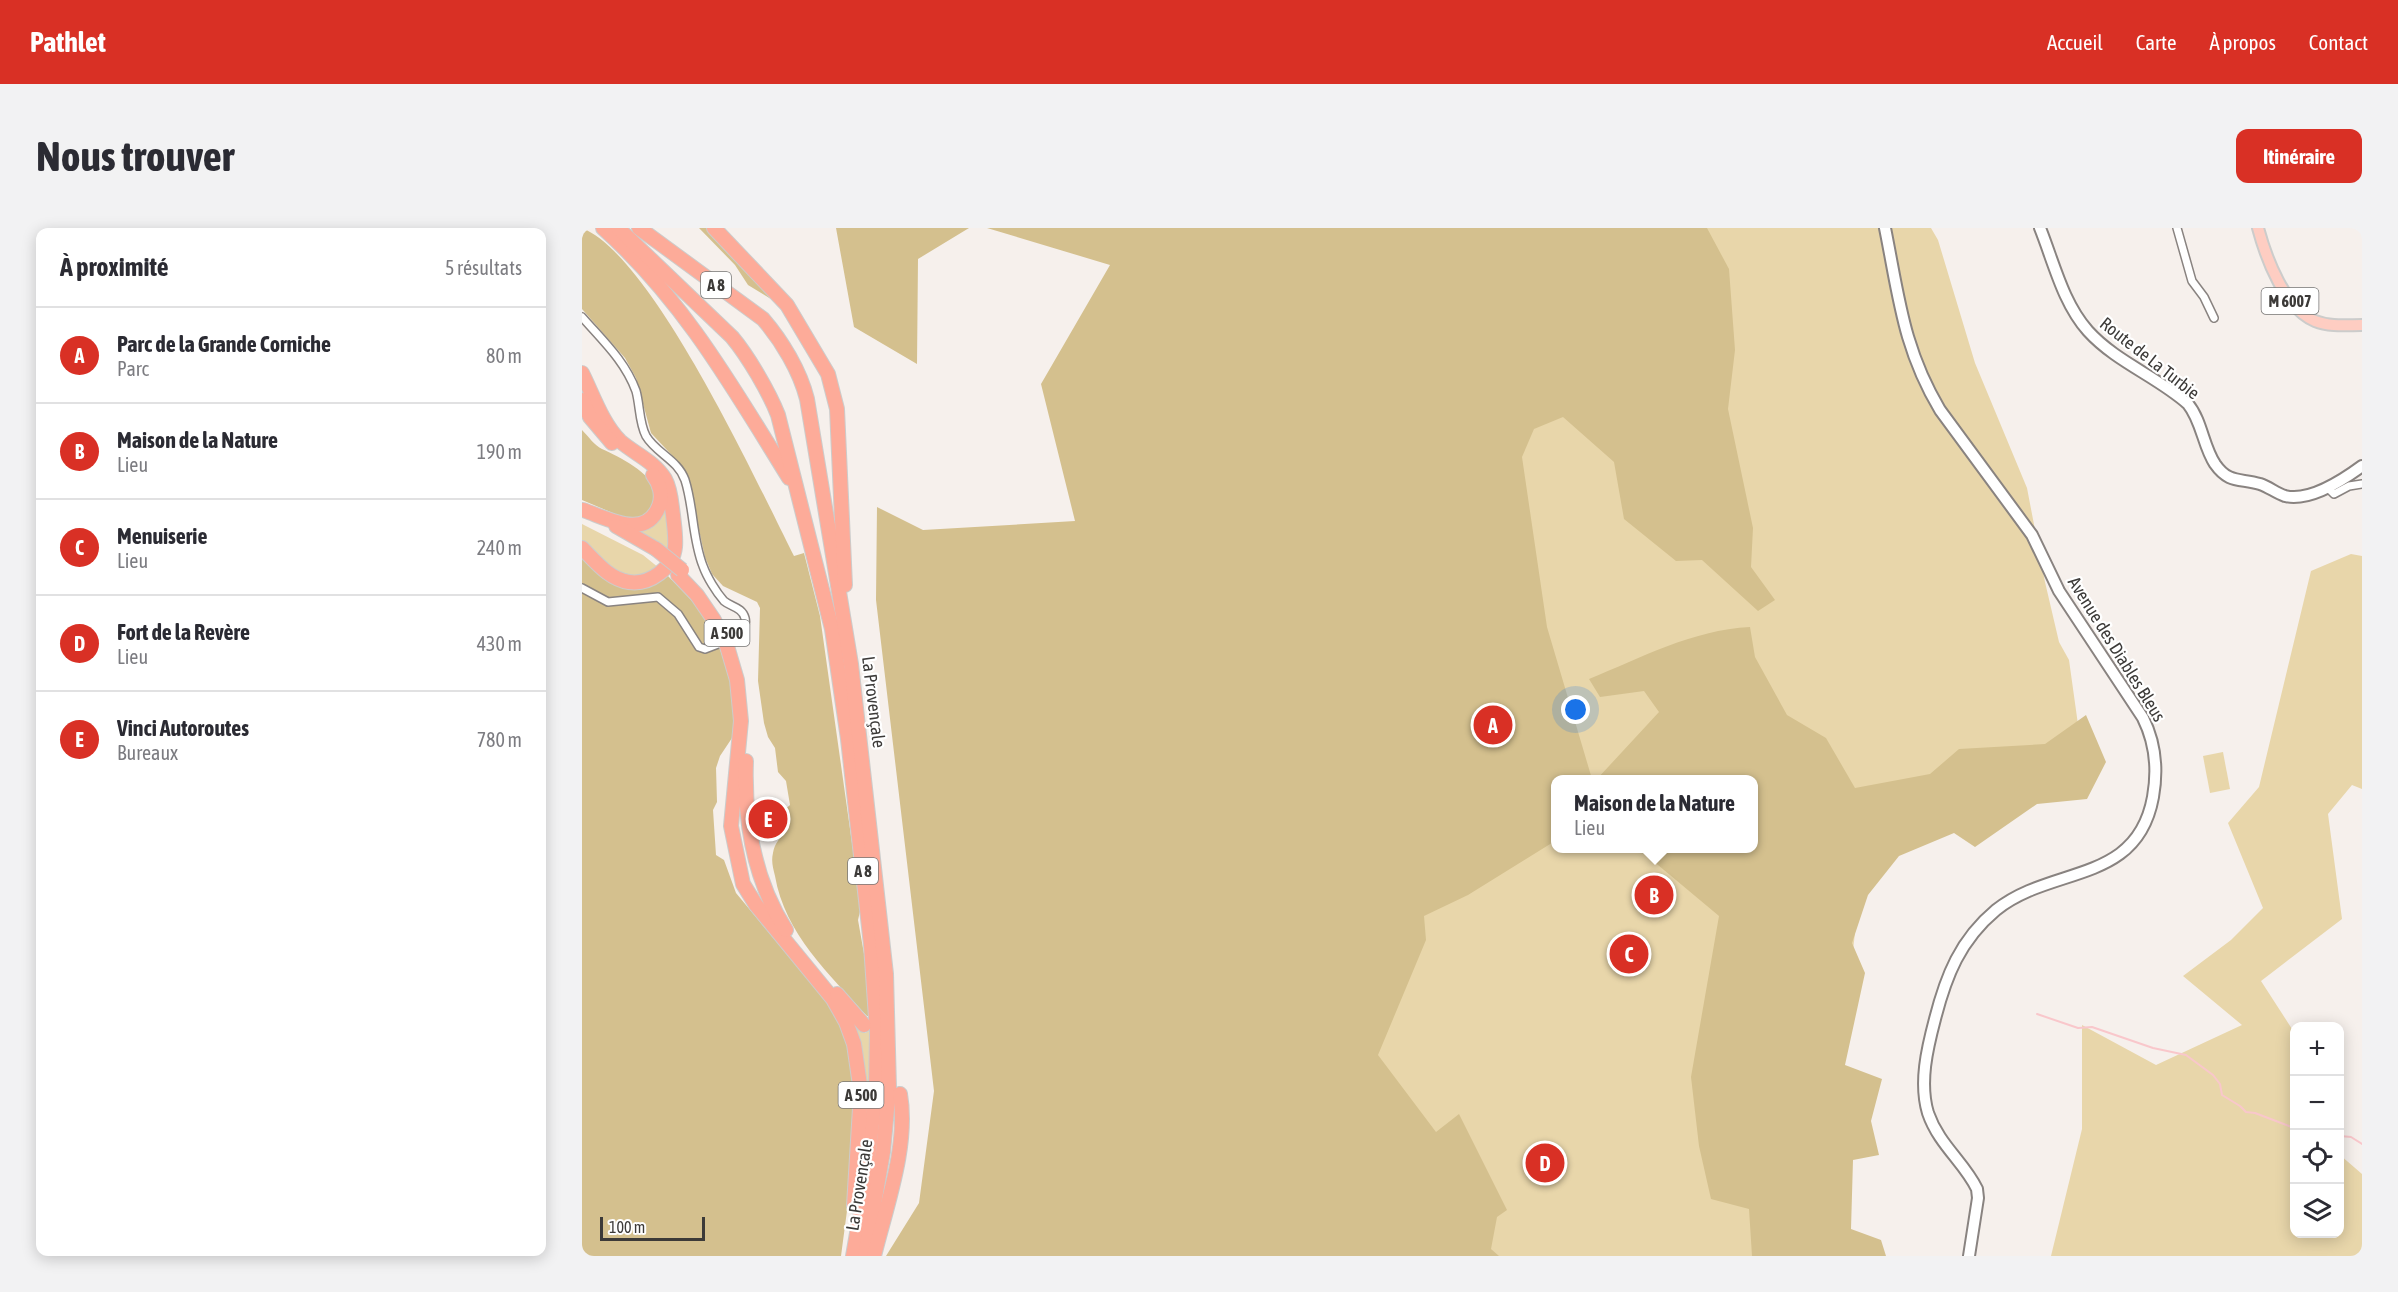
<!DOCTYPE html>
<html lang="fr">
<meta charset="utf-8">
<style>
body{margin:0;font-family:"Asap Condensed",sans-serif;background:#f2f2f3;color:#2b2b33}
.controls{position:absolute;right:18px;bottom:18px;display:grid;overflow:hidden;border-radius:12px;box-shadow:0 3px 15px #0003}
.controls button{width:54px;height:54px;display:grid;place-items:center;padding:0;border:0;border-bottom:2px solid #e1e1e2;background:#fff;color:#2b2b33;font:30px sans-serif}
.scale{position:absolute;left:18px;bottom:15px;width:105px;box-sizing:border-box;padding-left:6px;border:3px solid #3c3a38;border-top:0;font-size:16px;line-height:21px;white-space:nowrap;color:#3c3a38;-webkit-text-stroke:4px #fff;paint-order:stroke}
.you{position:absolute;left:994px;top:482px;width:21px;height:21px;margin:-15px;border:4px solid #fff;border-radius:50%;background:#1a73e8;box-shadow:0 0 0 9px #1a73e833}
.badge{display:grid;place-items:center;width:39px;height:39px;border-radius:50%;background:#d93025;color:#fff;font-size:20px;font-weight:700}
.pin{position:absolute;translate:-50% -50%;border:3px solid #fff;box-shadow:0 2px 6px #0006}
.popup{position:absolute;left:969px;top:547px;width:207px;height:78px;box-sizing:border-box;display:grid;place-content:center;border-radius:12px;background:#fff;filter:drop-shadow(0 2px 4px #0005);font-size:20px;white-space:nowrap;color:#7c7c81}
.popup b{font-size:22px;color:#2b2b33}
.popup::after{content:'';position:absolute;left:50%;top:100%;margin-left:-12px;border:12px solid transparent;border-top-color:#fff}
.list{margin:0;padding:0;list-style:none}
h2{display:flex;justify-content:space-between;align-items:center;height:78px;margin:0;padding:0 24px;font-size:26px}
h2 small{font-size:20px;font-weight:400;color:#7c7c81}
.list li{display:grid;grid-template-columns:39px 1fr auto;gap:18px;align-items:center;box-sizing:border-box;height:96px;padding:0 24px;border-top:2px solid #e1e1e2}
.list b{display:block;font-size:22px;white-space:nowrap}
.list p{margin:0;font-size:20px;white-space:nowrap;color:#7c7c81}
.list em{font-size:20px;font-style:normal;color:#7c7c81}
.icon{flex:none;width:33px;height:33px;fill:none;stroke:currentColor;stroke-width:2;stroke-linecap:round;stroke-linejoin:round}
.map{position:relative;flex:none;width:1780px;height:1028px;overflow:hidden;border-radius:12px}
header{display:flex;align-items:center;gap:36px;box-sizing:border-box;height:84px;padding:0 30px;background:#d93025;color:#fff}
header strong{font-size:28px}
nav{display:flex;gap:33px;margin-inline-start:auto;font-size:21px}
.intro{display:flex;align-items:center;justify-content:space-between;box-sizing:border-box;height:144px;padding:0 36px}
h1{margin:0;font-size:42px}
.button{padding:15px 27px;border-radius:12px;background:#d93025;color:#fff;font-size:21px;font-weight:700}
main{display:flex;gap:36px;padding:0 36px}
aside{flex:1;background:#fff;border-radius:12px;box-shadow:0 3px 15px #0003}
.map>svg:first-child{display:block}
.green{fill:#e8d6aa;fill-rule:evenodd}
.forest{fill:#d4c08e}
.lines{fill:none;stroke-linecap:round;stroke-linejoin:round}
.stream{stroke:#f9c7cb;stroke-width:2}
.minor-casing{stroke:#898380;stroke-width:10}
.secondary-casing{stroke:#898380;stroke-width:14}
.primary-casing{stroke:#cccccb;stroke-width:14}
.motorway-casing{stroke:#cccccb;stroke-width:16}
.minor{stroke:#fff;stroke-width:7}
.secondary{stroke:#fff;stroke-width:10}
.primary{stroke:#fecdc2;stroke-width:10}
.motorway{stroke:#fdab99;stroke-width:14}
.motorway-bridge-casing{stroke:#cccccb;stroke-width:16;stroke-linecap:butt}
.motorway-bridge{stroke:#fdab99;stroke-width:14}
.labels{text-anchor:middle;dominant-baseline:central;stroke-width:4.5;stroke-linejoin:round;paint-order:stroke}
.shield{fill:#fff;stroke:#767574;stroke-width:1.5}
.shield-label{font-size:16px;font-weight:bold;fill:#3c3a38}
.street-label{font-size:18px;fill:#3c3a38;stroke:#fff}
</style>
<header>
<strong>Pathlet</strong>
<nav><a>Accueil</a><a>Carte</a><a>À propos</a><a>Contact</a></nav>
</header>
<div class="intro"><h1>Nous trouver</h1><a class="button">Itinéraire</a></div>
<main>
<aside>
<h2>À proximité<small>5 résultats</small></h2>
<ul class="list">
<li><span class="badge">A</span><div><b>Parc de la Grande Corniche</b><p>Parc</p></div><em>80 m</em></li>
<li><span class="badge">B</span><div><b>Maison de la Nature</b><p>Lieu</p></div><em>190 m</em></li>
<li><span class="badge">C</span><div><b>Menuiserie</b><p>Lieu</p></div><em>240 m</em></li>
<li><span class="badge">D</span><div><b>Fort de la Revère</b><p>Lieu</p></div><em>430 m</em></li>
<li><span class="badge">E</span><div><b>Vinci Autoroutes</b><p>Bureaux</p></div><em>780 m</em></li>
</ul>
</aside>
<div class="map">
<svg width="1780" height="1028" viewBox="0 0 1780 1028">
<rect width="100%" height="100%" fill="#f6f0ec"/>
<g class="green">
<path d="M453,0H1349L1356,12L1393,135L1445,260L1463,354L1477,414L1487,432L1505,561L1360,587L1278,661L1245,949L1254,1028H336L501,303L539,26ZM973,552H1171V620H973Z"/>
<path d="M83,279L87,311L86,322L53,303C68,301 79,294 83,279Z"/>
<path d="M0,296L61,327L77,340C37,358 28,340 0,314Z"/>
<path d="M1769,326L1780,328V561L1770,557L1746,586L1760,691L1679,753L1712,804V1006H1758V927L1780,946V1028H1469L1500,901V797L1574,837L1660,797L1601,748L1649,712L1681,680L1646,595L1677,559L1729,343Z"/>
<path d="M1641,524L1648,561L1628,565L1621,528Z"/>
<path d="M268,794H275L283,805L289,802L286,894Z"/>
</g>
<g class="forest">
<path d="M0,0C71,28 175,255 212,328L222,325L238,388L279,679L276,692L284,737L289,788H285C247,746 203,706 193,648C191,640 189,633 191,625C192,616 199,609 204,602L200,584L208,577L204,553L196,544L193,520L186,509L182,495L176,453L178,380L175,374L141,358L130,346L123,329L107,257L99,237L69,205L54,150L43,130L0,81Z"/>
<path d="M117,0H126L197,76L166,57L153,37Z"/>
<path d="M254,0H387L336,31L335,136L272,99Z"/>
<path d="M405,0H1125L1147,41L1153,122L1146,181L1171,300L1169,339L1193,372L1176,383L1120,332L1094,333L1042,291L1032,234L981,189L952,201L940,229L965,399L1010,551L973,552V613L886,667L842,688L844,712L796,827L854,904L877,886L925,982L915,989L909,1021L917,1028H304L337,975L352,863L294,372L295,279L341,302L493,293L459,156L528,37Z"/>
<path d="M0,202C6,208 13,218 20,221C37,229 70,244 73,265C74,271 70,278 69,283L56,291H45L0,272Z"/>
<path d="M0,328L28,354L85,347L116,379L131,403L142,432L150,460L152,507L138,528L134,540L135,574L131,582L134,627L142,632L154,665L251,782L264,809L273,848L270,945L259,1028H0Z"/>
<path d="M1168,399L1173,429L1205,487L1244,510L1273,560L1348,546L1377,521L1463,516L1504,487L1524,534L1505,571L1455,576L1393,619L1372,605L1317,628L1286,667L1270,715L1283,745L1263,837L1300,851L1289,893L1297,927L1271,932L1269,1001L1299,1012L1304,1028H1170L1167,981L1129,971L1117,918L1109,849L1137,688L1070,632L1060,621L1171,620V552L1015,551L1077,484L1062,463L1018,469L1007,451C1059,430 1110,402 1168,399Z"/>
</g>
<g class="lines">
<g class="stream">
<path d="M1455,786L1496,800L1510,799L1571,820L1604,827L1631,847L1638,856L1640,867L1658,878L1664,884L1673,885L1712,900"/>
<path d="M1758,908L1769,909L1780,916"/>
</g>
<g class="minor-casing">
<g id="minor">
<path d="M1595,0L1610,53L1622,69L1632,90"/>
<path d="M0,89C21,113 43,133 54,163C58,177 57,195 64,208C74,225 96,232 103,252C112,280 110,310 121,338C125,349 134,364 142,373C149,379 160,379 163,390C165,398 160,404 153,408"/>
<path d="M1746,260L1752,266L1767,258L1780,256"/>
<path d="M0,360L26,374L76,369L96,386L117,419L123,421L136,416"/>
</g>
</g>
<g class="secondary-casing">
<g id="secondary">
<path d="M1303,0C1317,69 1321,120 1358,182L1450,307L1477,363L1561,490C1574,516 1576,541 1571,569C1555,657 1470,637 1414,682C1378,712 1364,748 1353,791C1345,821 1337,855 1346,885C1357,917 1382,934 1395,961L1396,970L1387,1028"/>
<path d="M1458,0C1472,35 1481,75 1506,103C1534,134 1576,149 1606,176C1620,193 1621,218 1633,236C1647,256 1658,250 1678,256C1687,259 1694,265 1703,268C1728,274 1761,252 1780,238"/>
</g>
</g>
<g class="primary-casing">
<path id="primary" d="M1676,0C1684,30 1703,81 1733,93C1748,99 1765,97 1780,97"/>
</g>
<g class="motorway-casing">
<g id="motorway">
<path d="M21,0C102,73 150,158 207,250"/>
<path d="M36,0L150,109C166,128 187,164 196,187L250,401L266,511L289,717L295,804L294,859L283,959L271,1028"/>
<path d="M57,0L181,91C200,113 218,143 225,171L269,436L304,746L307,860L301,924L283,1028"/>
<path d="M132,0L205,77L246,146L255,181L263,357"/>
<path d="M0,145C11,167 20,195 38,213C53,226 72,233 83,251C89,262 89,274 91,287C92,297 94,308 93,319C91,340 68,357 47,354C27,351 14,334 0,320"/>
<path d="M0,172L8,189L30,215"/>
<path d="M1,282C25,290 64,313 77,278C81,268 78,256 71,247"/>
<path d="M34,298L74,321"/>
<path d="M96,347L115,367L132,392L145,418L155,452L159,493L149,598L161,656L174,677L251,771L264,794L272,816L279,864L272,978"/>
<path d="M164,533C162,591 172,652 204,702"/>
<path d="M255,766L282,797"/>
<path d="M292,1028C304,979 327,917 318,866"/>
</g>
</g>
<use href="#minor" class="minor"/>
<use href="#secondary" class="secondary"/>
<use href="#primary" class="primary"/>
<use href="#motorway" class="motorway"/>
<g class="motorway-bridge-casing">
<path id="motorway-bridge" d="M74,321L100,342"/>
</g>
<use href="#motorway-bridge" class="motorway-bridge"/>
</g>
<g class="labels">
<g class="shield">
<rect x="119" y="44" width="30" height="26" rx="4.5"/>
<rect x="1679.5" y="60" width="57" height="26" rx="4.5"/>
<rect x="122.5" y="392" width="45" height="26" rx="4.5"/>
<rect x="266" y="630" width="30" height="26" rx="4.5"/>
<rect x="256.5" y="854" width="45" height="26" rx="4.5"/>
</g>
<g class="shield-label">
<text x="134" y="57">A 8</text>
<text x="1708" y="73">M 6007</text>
<text x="145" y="405">A 500</text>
<text x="281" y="643">A 8</text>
<text x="279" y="867">A 500</text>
</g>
<g class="street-label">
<text transform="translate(1568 130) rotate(38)">Route de La Turbie</text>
<text transform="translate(1535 421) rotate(58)">Avenue des Diables Bleus</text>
<text transform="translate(292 474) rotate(83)">La Provençale</text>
<text transform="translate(277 957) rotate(-81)">La Provençale</text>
</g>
</g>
</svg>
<div class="controls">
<button>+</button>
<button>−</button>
<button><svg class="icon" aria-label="locate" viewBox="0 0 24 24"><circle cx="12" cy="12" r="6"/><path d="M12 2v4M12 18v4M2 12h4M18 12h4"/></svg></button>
<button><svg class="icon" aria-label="layers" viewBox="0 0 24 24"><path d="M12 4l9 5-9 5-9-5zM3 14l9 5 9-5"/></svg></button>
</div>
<div class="scale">100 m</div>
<div class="you"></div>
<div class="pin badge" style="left:911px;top:497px">A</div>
<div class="pin badge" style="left:1072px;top:667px">B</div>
<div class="popup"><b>Maison de la Nature</b>Lieu</div>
<div class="pin badge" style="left:1047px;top:726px">C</div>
<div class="pin badge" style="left:963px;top:935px">D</div>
<div class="pin badge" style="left:186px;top:591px">E</div>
</div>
</main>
